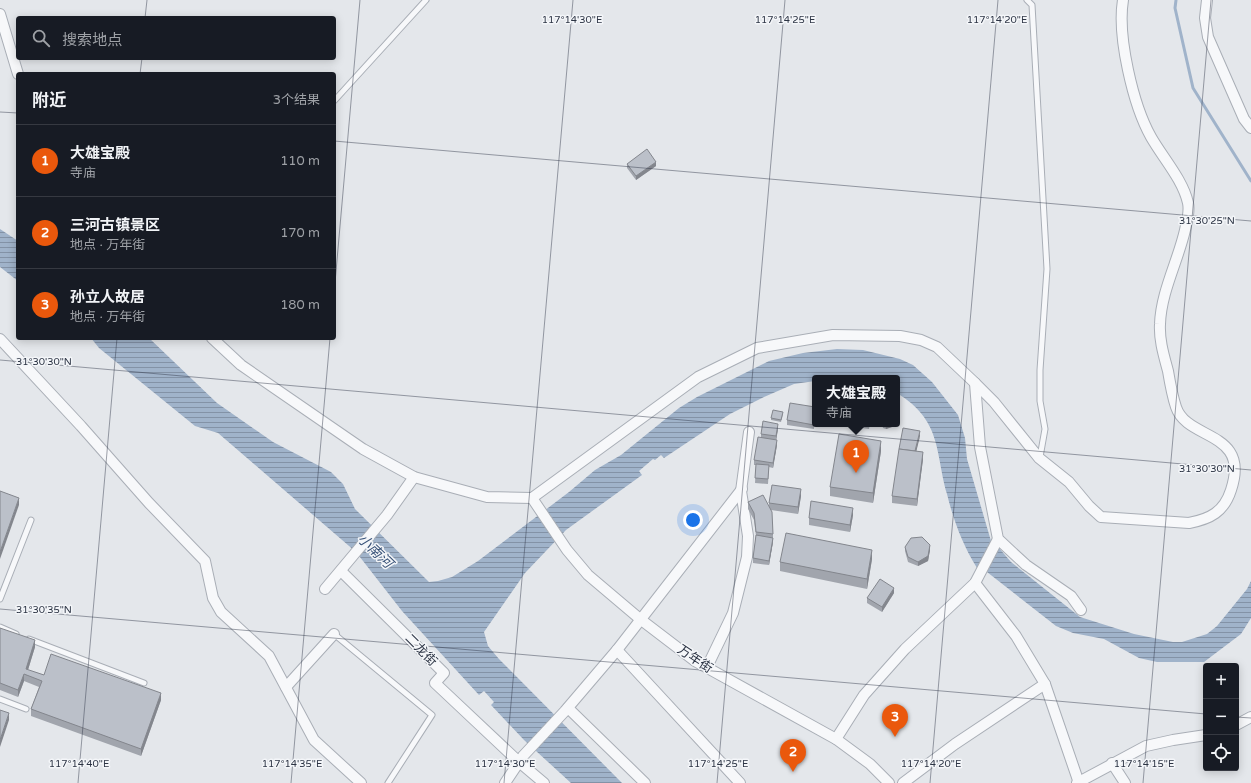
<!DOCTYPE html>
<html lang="zh">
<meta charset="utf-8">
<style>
body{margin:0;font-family:"Varela Round","Noto Sans SC",sans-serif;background:#20242c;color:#f1f3f6}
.controls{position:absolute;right:12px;bottom:12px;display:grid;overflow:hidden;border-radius:4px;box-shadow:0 2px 10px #0003}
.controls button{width:36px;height:36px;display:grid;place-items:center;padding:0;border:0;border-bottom:1px solid #363941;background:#171b24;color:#f1f3f6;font:20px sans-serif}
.you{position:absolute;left:693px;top:520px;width:14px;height:14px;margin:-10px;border:3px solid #fff;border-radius:50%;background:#1a73e8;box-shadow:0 0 0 6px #1a73e833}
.badge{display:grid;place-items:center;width:26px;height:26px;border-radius:50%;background:#ea580c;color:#fff;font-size:13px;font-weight:700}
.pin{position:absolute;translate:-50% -33px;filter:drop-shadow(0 1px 2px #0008)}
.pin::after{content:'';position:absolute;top:21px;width:14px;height:12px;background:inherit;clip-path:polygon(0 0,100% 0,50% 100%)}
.popup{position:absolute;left:812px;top:375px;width:88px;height:52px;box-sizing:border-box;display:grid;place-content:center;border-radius:4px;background:#171b24;filter:drop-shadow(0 1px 3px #0005);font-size:13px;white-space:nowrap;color:#9ea1a6}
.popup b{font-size:15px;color:#f1f3f6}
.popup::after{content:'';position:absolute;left:50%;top:100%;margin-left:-8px;border:8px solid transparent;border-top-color:#171b24}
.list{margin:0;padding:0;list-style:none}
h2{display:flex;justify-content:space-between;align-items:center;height:52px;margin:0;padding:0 16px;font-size:17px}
h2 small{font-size:13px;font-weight:400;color:#9ea1a6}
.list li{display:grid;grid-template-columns:26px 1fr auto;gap:12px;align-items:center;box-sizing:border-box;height:72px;padding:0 16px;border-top:1px solid #363941}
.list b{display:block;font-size:15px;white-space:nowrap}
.list p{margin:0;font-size:13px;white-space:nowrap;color:#9ea1a6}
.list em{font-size:13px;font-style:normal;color:#9ea1a6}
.icon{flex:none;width:22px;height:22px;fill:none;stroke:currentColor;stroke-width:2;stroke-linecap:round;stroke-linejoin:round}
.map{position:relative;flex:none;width:1251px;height:783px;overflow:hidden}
.search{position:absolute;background:#171b24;box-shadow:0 2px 10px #0003;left:16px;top:16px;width:320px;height:44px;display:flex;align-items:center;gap:10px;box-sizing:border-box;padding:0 14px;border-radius:4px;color:#9ea1a6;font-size:15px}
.panel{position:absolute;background:#171b24;box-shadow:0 2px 10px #0003;left:16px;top:72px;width:320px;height:268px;border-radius:4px}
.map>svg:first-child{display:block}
.water{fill:url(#water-rules)}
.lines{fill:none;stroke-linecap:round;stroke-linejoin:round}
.stream{stroke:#a0b3ca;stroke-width:3}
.lane-casing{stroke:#a9aeb6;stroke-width:7}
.street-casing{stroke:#a9aeb6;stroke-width:12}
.lane{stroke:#f7f8fa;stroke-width:5}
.street{stroke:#f7f8fa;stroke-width:10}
.wall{fill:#a1a5ad}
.shaded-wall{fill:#83868d}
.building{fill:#bbc0c9;stroke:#83868d}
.ticks{fill:none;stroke:#2c3444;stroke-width:1;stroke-opacity:0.45}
.labels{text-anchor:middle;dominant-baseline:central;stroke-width:3;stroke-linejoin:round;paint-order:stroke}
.street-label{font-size:13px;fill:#2c3444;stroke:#f4f6f9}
.water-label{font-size:14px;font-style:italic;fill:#375177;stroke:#f4f6f9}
.ticks-label{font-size:10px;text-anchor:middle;fill:#2c3444;stroke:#f4f6f9;stroke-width:3;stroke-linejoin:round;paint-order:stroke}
</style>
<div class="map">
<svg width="1251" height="783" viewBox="0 0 1251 783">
<defs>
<pattern id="water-rules" width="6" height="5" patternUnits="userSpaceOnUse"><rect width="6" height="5" fill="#a0b3ca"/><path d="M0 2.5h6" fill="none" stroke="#8392a6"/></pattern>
</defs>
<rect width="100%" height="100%" fill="#e4e7eb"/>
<g class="water">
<path d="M0,229L18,241V281L0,267Z"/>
<path d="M91,338H149L217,403L273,442L331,472L343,484L355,509L429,582L438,581L452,577L478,561L569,492L595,470L621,455L679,408L697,397L769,361L803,353L837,349L863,350L900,359L913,365L932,382L958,415L965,438L967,459L991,541L977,568C963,546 953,519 947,494C935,451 942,421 897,393V378H815V381L794,384L764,397L730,414L664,458L661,455L655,460L653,459L639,471L642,475L566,530L525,573L484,632L488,646L499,659L622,783H571L524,740L491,705L494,702L484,691L479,695L402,611L356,552L218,433L195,426L99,348Z"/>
<path d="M999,548L1011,562L1080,617L1134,634L1173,642H1182L1207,634L1217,626L1247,589L1251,581V618L1241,634L1204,662H1157L1139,658L1104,639L1073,633L1056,626L987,572Z"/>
</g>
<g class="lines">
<path class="stream" d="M1176,0L1175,8L1193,88L1251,181"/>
<g class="lane-casing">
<g id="lane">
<path d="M1027,0L1032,5L1047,269L1040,370V401L1045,429L1040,457"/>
<path d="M334,101L426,0"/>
<path d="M0,599L31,520"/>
<path d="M0,627L16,634"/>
<path d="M334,634L432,715L388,783"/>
<path d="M29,639L144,683"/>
<path d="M0,699L26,709"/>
</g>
</g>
<g class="street-casing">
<g id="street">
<path d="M1207,0L1205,18L1208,37L1244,119L1251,128"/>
<path d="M0,14L18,74"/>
<path d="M212,338L241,365L363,449L414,477L487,497L532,498L698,377L757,348L833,335L900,336L921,340L937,347L975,383L994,402L1039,458L1069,482L1089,506L1101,517L1189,523C1210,519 1224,512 1231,490C1251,430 1187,441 1176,407C1172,395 1170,383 1168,371C1164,356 1159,340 1160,324C1161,292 1178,261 1185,230C1187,221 1190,212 1188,203C1183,180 1163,158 1151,137C1133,105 1117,36 1123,0"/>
<path d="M0,339L81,426L149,503L205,561L213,598L221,612L269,656L314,740L361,783"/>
<path d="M975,383L980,447L998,539L1026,565L1071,596L1081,610"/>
<path d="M532,498L567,550L588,575L640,619L695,661L836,739L870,764L889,783"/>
<path d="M341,571L444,673L435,683L519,762L544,783"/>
<path d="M975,583L1016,636L1045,684L1079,783"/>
<path d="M325,589L387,515L414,477"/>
<path d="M617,650L740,783"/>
<path d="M707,667L733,613L747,557L748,536L741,491L749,432"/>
<path d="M286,687L334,634"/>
<path d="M568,708L645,783"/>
<path d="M1236,725L1251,717"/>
<path d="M836,739L864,695L905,649L975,583L998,539"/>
<path d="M1112,763L1125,783"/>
<path d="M505,783L523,756L565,711L617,650L742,489"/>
<path d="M903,783L955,744L1045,684"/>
<path d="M1077,783L1146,746L1173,740L1206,735"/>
</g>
</g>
<use href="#lane" class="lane"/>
<use href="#street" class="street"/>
</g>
<g class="wall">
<path d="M627,164L656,166L636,180L627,168Z"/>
<path d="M815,407L814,429L787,425V420Z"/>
<path d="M783,414L781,422L771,420V418Z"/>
<path d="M836,424H870L869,429Z"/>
<path d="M882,424H893L892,427L886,429L883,428Z"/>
<path d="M778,429L776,440L777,445L773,468L769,467L768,484L755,483L756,465H754V460L761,438V434Z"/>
<path d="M920,436L916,451L923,459L917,506L892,503V496Z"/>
<path d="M881,451L873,503L830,496V487Z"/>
<path d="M801,496L798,514L771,510L773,534V542L769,565L753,563V558L756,536L754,520L748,509V502L769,507V503Z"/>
<path d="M853,515L850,532L809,525V518Z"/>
<path d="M905,547L930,550L928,561L918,566L908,562L905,551Z"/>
<path d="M872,559L867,589L780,571V562Z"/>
<path d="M894,593L882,612L867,603V598Z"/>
<path d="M0,628L35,647L28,670L44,675L161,700L141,756L31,716V709L39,687L24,681L18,697L0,690Z"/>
</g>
<g class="shaded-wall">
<path d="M656,162V166L636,180V176Z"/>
<path d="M778,424V429L776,441V436Z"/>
<path d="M892,424H893L892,427L886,429V427Z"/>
<path d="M920,431V436L915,457V452Z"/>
<path d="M777,440V445L773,468V463Z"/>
<path d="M881,441V451L873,503V493Z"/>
<path d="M923,452V459L917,506V499Z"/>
<path d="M801,489V496L798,514V507Z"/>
<path d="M19,498V505L0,559V552Z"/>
<path d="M853,508V515L850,532V525Z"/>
<path d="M773,538V542L769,565V561Z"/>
<path d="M930,545V550L928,561L918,566V562Z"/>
<path d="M872,550V559L867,589V579Z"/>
<path d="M894,588V593L882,612V607Z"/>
<path d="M35,640V647L26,676V669Z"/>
<path d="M24,674V681L18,697V690Z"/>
<path d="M161,693V700L141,756V749Z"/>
<path d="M9,713V720L0,747V740Z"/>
</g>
<g class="building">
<path d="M647,149L656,162L636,176L627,164Z"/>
<path d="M790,403L815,407V417L814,425L787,420Z"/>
<path d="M773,410L783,412L781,420L771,418Z"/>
<path d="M763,421L778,424L776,436L761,434Z"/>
<path d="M883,424H892V425L886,427L883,425Z"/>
<path d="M903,428L920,431L915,451L899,449Z"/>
<path d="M839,434L881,441L873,493L830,487Z"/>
<path d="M758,437L777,440L773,463L754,460Z"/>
<path d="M899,449L923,452L917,499L892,496Z"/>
<path d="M756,464L769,465L768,479L755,478Z"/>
<path d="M772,485L801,489L798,507L769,503Z"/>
<path d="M0,491L19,498L0,552Z"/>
<path d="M763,495L772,512L773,534L756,532L754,513L748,502Z"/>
<path d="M811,501L853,508L850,525L809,518Z"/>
<path d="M786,533L872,550L867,579L780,562Z"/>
<path d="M756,535L773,538L769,561L753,558Z"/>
<path d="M922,537L930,545L928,556L918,562L908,557L905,547L911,538Z"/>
<path d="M880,579L894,588L882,607L867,598Z"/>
<path d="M0,628L35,640L26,669L44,675L51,654L161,693L141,749L31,709L42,681L24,674L18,690L0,683Z"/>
<path d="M0,710L9,713L0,740Z"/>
</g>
<path class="ticks" d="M145,18L147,0M140,74L142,58M0,112L18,113M334,141L1251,221M334,294L360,0M0,360L1251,470M0,609L1206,714M1236,717L1251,718M78,783L117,338M291,783L330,338M504,783L573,0M717,783L785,0M930,783L998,0M1143,783L1211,0"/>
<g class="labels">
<g class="street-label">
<text transform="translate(421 650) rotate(45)">二龙街</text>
<text transform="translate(695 659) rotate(34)">万年街</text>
</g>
<g class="water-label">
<text transform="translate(375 551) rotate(44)">小南河</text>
</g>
</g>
<g class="ticks-label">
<text x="572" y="23">117°14'30"E</text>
<text x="785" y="23">117°14'25"E</text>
<text x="997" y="23">117°14'20"E</text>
<text x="1207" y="224">31°30'25"N</text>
<text x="44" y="365">31°30'30"N</text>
<text x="1207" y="472">31°30'30"N</text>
<text x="44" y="613">31°30'35"N</text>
<text x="79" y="767">117°14'40"E</text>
<text x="292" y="767">117°14'35"E</text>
<text x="505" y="767">117°14'30"E</text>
<text x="718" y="767">117°14'25"E</text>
<text x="931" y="767">117°14'20"E</text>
<text x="1144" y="767">117°14'15"E</text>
</g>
</svg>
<div class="controls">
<button>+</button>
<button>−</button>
<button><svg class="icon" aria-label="locate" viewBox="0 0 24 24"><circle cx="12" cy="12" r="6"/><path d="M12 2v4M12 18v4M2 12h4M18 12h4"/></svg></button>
</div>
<div class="you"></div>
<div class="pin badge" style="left:856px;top:473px">1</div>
<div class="popup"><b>大雄宝殿</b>寺庙</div>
<div class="pin badge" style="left:793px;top:772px">2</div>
<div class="pin badge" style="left:895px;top:737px">3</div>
<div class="search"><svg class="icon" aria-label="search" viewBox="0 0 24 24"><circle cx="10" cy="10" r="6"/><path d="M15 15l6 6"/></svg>搜索地点</div>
<section class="panel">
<h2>附近<small>3个结果</small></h2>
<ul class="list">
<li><span class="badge">1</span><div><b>大雄宝殿</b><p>寺庙</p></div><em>110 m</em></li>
<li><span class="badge">2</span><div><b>三河古镇景区</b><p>地点 · 万年街</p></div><em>170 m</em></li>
<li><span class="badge">3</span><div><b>孙立人故居</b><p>地点 · 万年街</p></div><em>180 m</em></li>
</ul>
</section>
</div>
